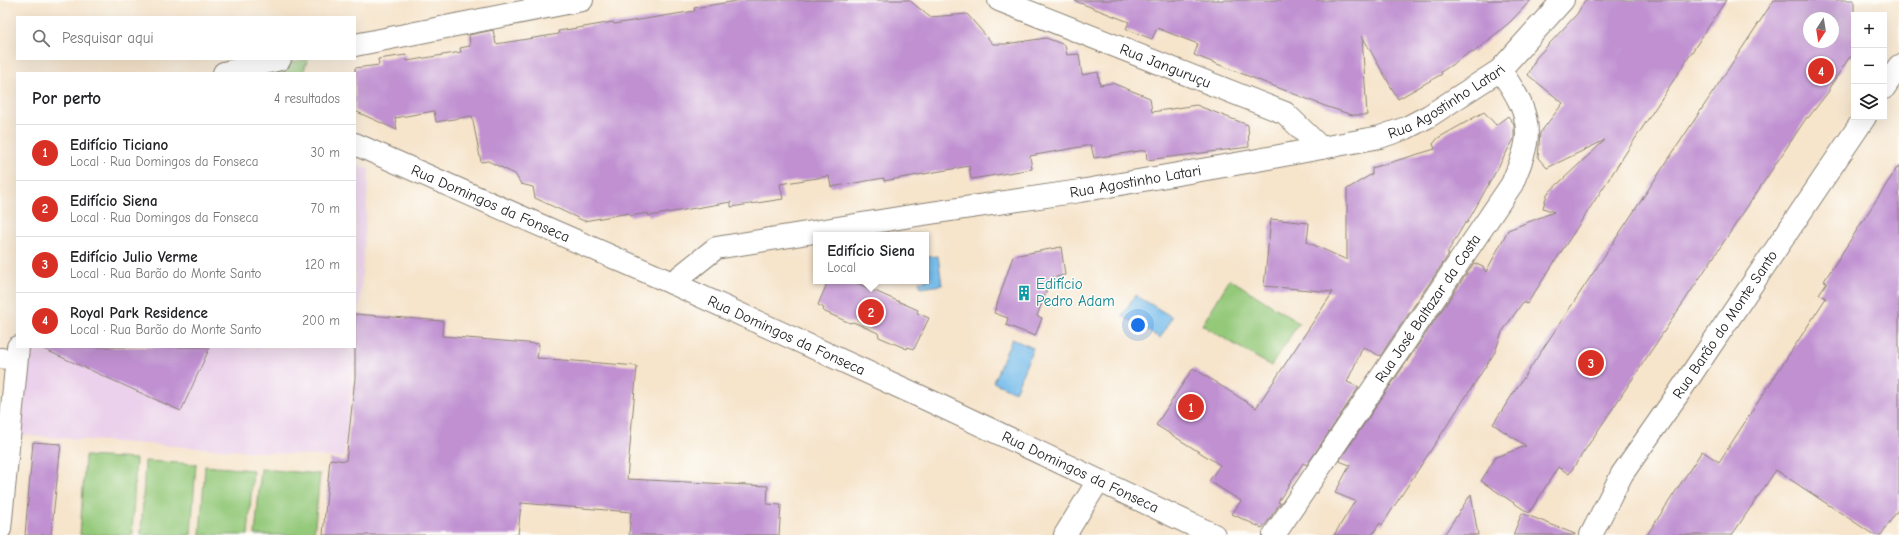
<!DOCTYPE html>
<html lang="pt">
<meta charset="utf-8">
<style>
body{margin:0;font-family:"Comic Neue",sans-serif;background:#f2f2f2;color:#202124}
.controls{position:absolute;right:12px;top:12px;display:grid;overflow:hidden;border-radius:0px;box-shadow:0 4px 16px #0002}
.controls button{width:36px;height:36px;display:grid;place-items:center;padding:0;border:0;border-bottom:1px solid #e0e0e0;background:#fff;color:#202124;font:20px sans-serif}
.compass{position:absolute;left:1803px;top:12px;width:36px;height:36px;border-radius:50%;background:#fff;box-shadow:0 4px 16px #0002;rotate:192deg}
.you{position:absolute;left:1138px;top:325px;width:14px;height:14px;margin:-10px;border:3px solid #fff;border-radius:50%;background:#1a73e8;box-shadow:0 0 0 6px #1a73e833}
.badge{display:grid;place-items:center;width:26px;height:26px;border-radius:50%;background:#d93025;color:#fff;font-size:13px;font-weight:700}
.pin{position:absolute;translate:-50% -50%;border:2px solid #fff;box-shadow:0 1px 4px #0006}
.popup{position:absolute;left:813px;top:232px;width:116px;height:52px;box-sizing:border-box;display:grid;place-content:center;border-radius:0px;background:#fff;filter:drop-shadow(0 1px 3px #0005);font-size:13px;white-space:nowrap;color:#757577}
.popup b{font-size:15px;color:#202124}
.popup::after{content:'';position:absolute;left:50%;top:100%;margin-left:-8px;border:8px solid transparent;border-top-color:#fff}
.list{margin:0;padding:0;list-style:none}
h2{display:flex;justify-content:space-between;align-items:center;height:52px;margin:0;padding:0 16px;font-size:17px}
h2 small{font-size:13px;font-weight:400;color:#757577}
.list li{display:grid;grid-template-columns:26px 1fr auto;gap:12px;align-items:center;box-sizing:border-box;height:56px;padding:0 16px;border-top:1px solid #e0e0e0}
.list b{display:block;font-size:15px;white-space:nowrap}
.list p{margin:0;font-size:13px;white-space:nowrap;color:#757577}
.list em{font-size:13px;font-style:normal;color:#757577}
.icon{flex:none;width:22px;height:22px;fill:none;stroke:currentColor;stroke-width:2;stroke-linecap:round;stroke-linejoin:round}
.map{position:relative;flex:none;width:1899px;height:535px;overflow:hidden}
.search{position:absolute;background:#fff;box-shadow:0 4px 16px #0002;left:16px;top:16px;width:340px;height:44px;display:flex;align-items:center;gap:10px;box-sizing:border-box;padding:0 14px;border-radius:0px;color:#757577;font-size:15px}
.panel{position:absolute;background:#fff;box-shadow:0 4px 16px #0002;left:16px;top:72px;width:340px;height:276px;border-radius:0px}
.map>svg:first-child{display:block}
.built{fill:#ebd1eb}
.green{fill:#94c97a;stroke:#58724b}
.water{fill:#73bbeb;stroke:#486c84}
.building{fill:#c090d1;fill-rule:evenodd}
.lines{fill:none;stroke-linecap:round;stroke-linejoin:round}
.pedestrian-casing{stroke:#898074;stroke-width:22}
.minor-casing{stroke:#898074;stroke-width:24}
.tertiary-casing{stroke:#898074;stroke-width:24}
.pedestrian{stroke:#fff;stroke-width:20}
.minor{stroke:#fff;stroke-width:22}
.tertiary{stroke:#fff;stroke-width:22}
.labels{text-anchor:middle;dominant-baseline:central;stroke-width:3;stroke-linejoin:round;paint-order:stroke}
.street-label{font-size:15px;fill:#1c1c1c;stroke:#fdfcf7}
.culture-label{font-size:15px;fill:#0d838f;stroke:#fdfcf7;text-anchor:start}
</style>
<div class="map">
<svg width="1899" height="535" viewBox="0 0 1899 535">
<rect width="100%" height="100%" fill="#fdfcf7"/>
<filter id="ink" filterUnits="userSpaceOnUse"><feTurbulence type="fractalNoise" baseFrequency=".025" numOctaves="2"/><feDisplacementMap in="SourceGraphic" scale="8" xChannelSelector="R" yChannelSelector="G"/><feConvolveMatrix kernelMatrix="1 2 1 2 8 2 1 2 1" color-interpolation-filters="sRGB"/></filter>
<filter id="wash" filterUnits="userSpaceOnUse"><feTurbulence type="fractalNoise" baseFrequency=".012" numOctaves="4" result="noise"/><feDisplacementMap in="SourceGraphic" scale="16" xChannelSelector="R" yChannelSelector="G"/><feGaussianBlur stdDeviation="0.9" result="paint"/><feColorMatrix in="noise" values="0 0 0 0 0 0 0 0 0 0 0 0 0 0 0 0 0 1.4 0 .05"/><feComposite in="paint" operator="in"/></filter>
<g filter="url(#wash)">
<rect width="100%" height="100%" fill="#f6e4cb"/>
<path class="built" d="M355,163L369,169L360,302L344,458L19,435L24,347H355Z"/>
<g class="green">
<path d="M308,59L303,73H277L276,70L282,64Z"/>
<path d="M1230,279L1299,323L1271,366L1202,325Z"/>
<path d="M85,456L136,459L132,535H80Z"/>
<path d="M145,461L196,464L191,535H141Z"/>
<path d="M205,466L253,470L248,535H200Z"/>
<path d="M261,469L320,474L314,535H255Z"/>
</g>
<g class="water">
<path d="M938,256L942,285L921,288L919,281H926V257Z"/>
<path d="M1135,295L1172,317L1160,338L1122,316Z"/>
<path d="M1012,339L1033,348L1015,392L993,382Z"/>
</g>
<g id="blocks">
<g class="building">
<path d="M742,0H909L930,17L967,14L993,44H1006L1046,38L1065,45L1067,55L1079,54L1082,75L1098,72L1100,85L1112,83L1150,98L1152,112L1196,105L1248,125L1249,147L1147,160L1146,150L1094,158L1091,145L1030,156L1032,169L984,177L971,179L969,166L884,181V178L831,187L829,176L780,184L783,199L731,207V202L649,216L648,213L630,216L629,213L584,221L535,198L533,187L521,184L515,174L488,161L481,162L472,116L436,122L434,111L395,118L397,130L355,111V68L379,65L378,59L406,55L407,61L461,52L460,48L470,46L469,35L493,30L496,44L559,34L558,31L584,27L613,22L614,24L695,11L694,8Z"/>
<path d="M1075,0H1531L1510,22L1473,53L1472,51L1441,72L1442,74L1398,99L1362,36L1367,115H1352L1325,106L1194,55L1198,44L1157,28L1152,39L1126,29L1129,22L1075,1Z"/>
<path d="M1585,0H1726L1527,304L1523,302L1502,332L1495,352L1382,525L1380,523L1372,535H1334L1355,501L1335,493L1350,465L1339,461L1474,263L1483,267L1486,272L1508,230L1554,212L1543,208L1547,194L1605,140L1547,168L1538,158L1540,133L1563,103L1528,75L1536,58L1577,14Z"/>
<path d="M1774,0H1854V56L1849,58L1829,88V91L1808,118L1807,117L1569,474L1558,467L1529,513L1481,481L1496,457L1526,446L1493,424ZM1809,18H1833V42H1809Z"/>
<path d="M1484,112L1496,125L1508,116L1514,124V139L1467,223H1465L1447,253L1449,254L1380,356L1363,347L1347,382L1359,387L1307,465L1303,463L1278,502L1280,503L1268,521L1262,528L1232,514L1241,501L1209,481L1220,465L1156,425L1193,368L1256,408L1333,292L1264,286L1271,219L1309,223L1307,242L1347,260V189L1372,174V168L1435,149L1433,144L1438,138Z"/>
<path d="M1899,165V508L1881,535H1874L1776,470L1732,535H1647L1702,451L1719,462L1826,298L1819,294L1827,282L1824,281Z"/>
<path d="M1061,247L1065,275L1051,278L1037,316L1042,318L1035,336L1006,325L1008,318L994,313L1013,256Z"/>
<path d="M828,281H852L918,310L917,313L929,318L914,349L908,347L907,349L879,337L878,333L853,322L850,323L823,311L824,308L818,305Z"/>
<path d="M355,314L443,321L442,336L539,344L537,358L637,366L627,479L768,486L767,504L781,505L779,535H629L631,512L521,503L518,535H323L330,459L346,461L355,378Z"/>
<path d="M39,347H210L181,411Z"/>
<path d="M33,442L61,444L51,535H25Z"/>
<path d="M1471,494L1478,535H1444Z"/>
<path d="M1522,513L1575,534V535H1513Z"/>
</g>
</g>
</g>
<g filter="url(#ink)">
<use href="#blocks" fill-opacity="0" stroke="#898074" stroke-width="1"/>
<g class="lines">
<g class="pedestrian-casing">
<path id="pedestrian" d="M0,358L16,360"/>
</g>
<g class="minor-casing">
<g id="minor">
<path id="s1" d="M999,0L1285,113L1321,148"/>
<path d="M355,45L582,0"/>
<path d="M224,73L280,59"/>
<path id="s2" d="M672,283L716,248L917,215L1080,191L1247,162L1380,137L1406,128L1429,116L1500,70L1563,0"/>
<path d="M1065,535L1098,481"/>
<path id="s3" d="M1274,535L1512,184C1517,171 1524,157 1526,143C1531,115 1515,91 1500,70"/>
</g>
</g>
<g class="tertiary-casing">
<g id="tertiary">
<path d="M1884,88L1899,66"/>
<path id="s4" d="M355,144L672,283L928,400L1214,535"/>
<path d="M0,529L18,347"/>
<path id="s5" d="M1591,535L1622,474L1678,394L1865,117"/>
</g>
</g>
<use href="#pedestrian" class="pedestrian"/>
<use href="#minor" class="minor"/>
<use href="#tertiary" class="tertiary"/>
</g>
</g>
<defs>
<g id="building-bare" transform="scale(1.2)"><path d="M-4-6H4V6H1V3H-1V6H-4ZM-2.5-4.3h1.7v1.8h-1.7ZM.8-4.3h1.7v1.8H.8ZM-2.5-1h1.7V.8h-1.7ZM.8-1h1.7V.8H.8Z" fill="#0f9aa8" stroke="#fdfcf7" stroke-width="2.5" paint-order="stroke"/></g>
</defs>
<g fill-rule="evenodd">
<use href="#building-bare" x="1024" y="293"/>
</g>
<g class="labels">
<g class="street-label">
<text stroke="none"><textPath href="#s1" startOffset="179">Rua Janguruçu</textPath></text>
<text stroke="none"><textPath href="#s2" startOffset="805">Rua Agostinho Latari</textPath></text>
<text stroke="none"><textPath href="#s2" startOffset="481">Rua Agostinho Latari</textPath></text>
<text stroke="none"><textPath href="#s4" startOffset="148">Rua Domingos da Fonseca</textPath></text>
<text stroke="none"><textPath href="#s3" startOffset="274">Rua José Baltazar da Costa</textPath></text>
<text stroke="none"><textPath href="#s5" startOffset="250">Rua Barão do Monte Santo</textPath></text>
<text stroke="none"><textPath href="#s4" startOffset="472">Rua Domingos da Fonseca</textPath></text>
<text stroke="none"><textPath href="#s4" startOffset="796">Rua Domingos da Fonseca</textPath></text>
</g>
<g class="culture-label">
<text x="1036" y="284">Edifício<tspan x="1036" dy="17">Pedro Adam</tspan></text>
</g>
</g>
</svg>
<div class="controls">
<button>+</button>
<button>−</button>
<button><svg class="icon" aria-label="layers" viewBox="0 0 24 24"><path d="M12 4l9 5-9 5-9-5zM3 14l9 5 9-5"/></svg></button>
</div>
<svg class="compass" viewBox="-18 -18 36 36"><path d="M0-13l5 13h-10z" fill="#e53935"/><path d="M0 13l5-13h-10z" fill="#757577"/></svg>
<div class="you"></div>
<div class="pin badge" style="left:1191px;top:407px">1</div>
<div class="pin badge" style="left:871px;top:312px">2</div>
<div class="popup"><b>Edifício Siena</b>Local</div>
<div class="pin badge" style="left:1591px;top:363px">3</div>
<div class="pin badge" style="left:1821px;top:71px">4</div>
<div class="search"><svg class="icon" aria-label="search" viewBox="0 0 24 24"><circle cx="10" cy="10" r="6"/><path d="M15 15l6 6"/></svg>Pesquisar aqui</div>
<section class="panel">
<h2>Por perto<small>4 resultados</small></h2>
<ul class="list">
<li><span class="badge">1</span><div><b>Edifício Ticiano</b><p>Local · Rua Domingos da Fonseca</p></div><em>30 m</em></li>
<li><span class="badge">2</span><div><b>Edifício Siena</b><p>Local · Rua Domingos da Fonseca</p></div><em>70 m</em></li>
<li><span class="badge">3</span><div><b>Edifício Julio Verme</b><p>Local · Rua Barão do Monte Santo</p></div><em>120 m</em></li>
<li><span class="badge">4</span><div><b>Royal Park Residence</b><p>Local · Rua Barão do Monte Santo</p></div><em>200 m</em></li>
</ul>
</section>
</div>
